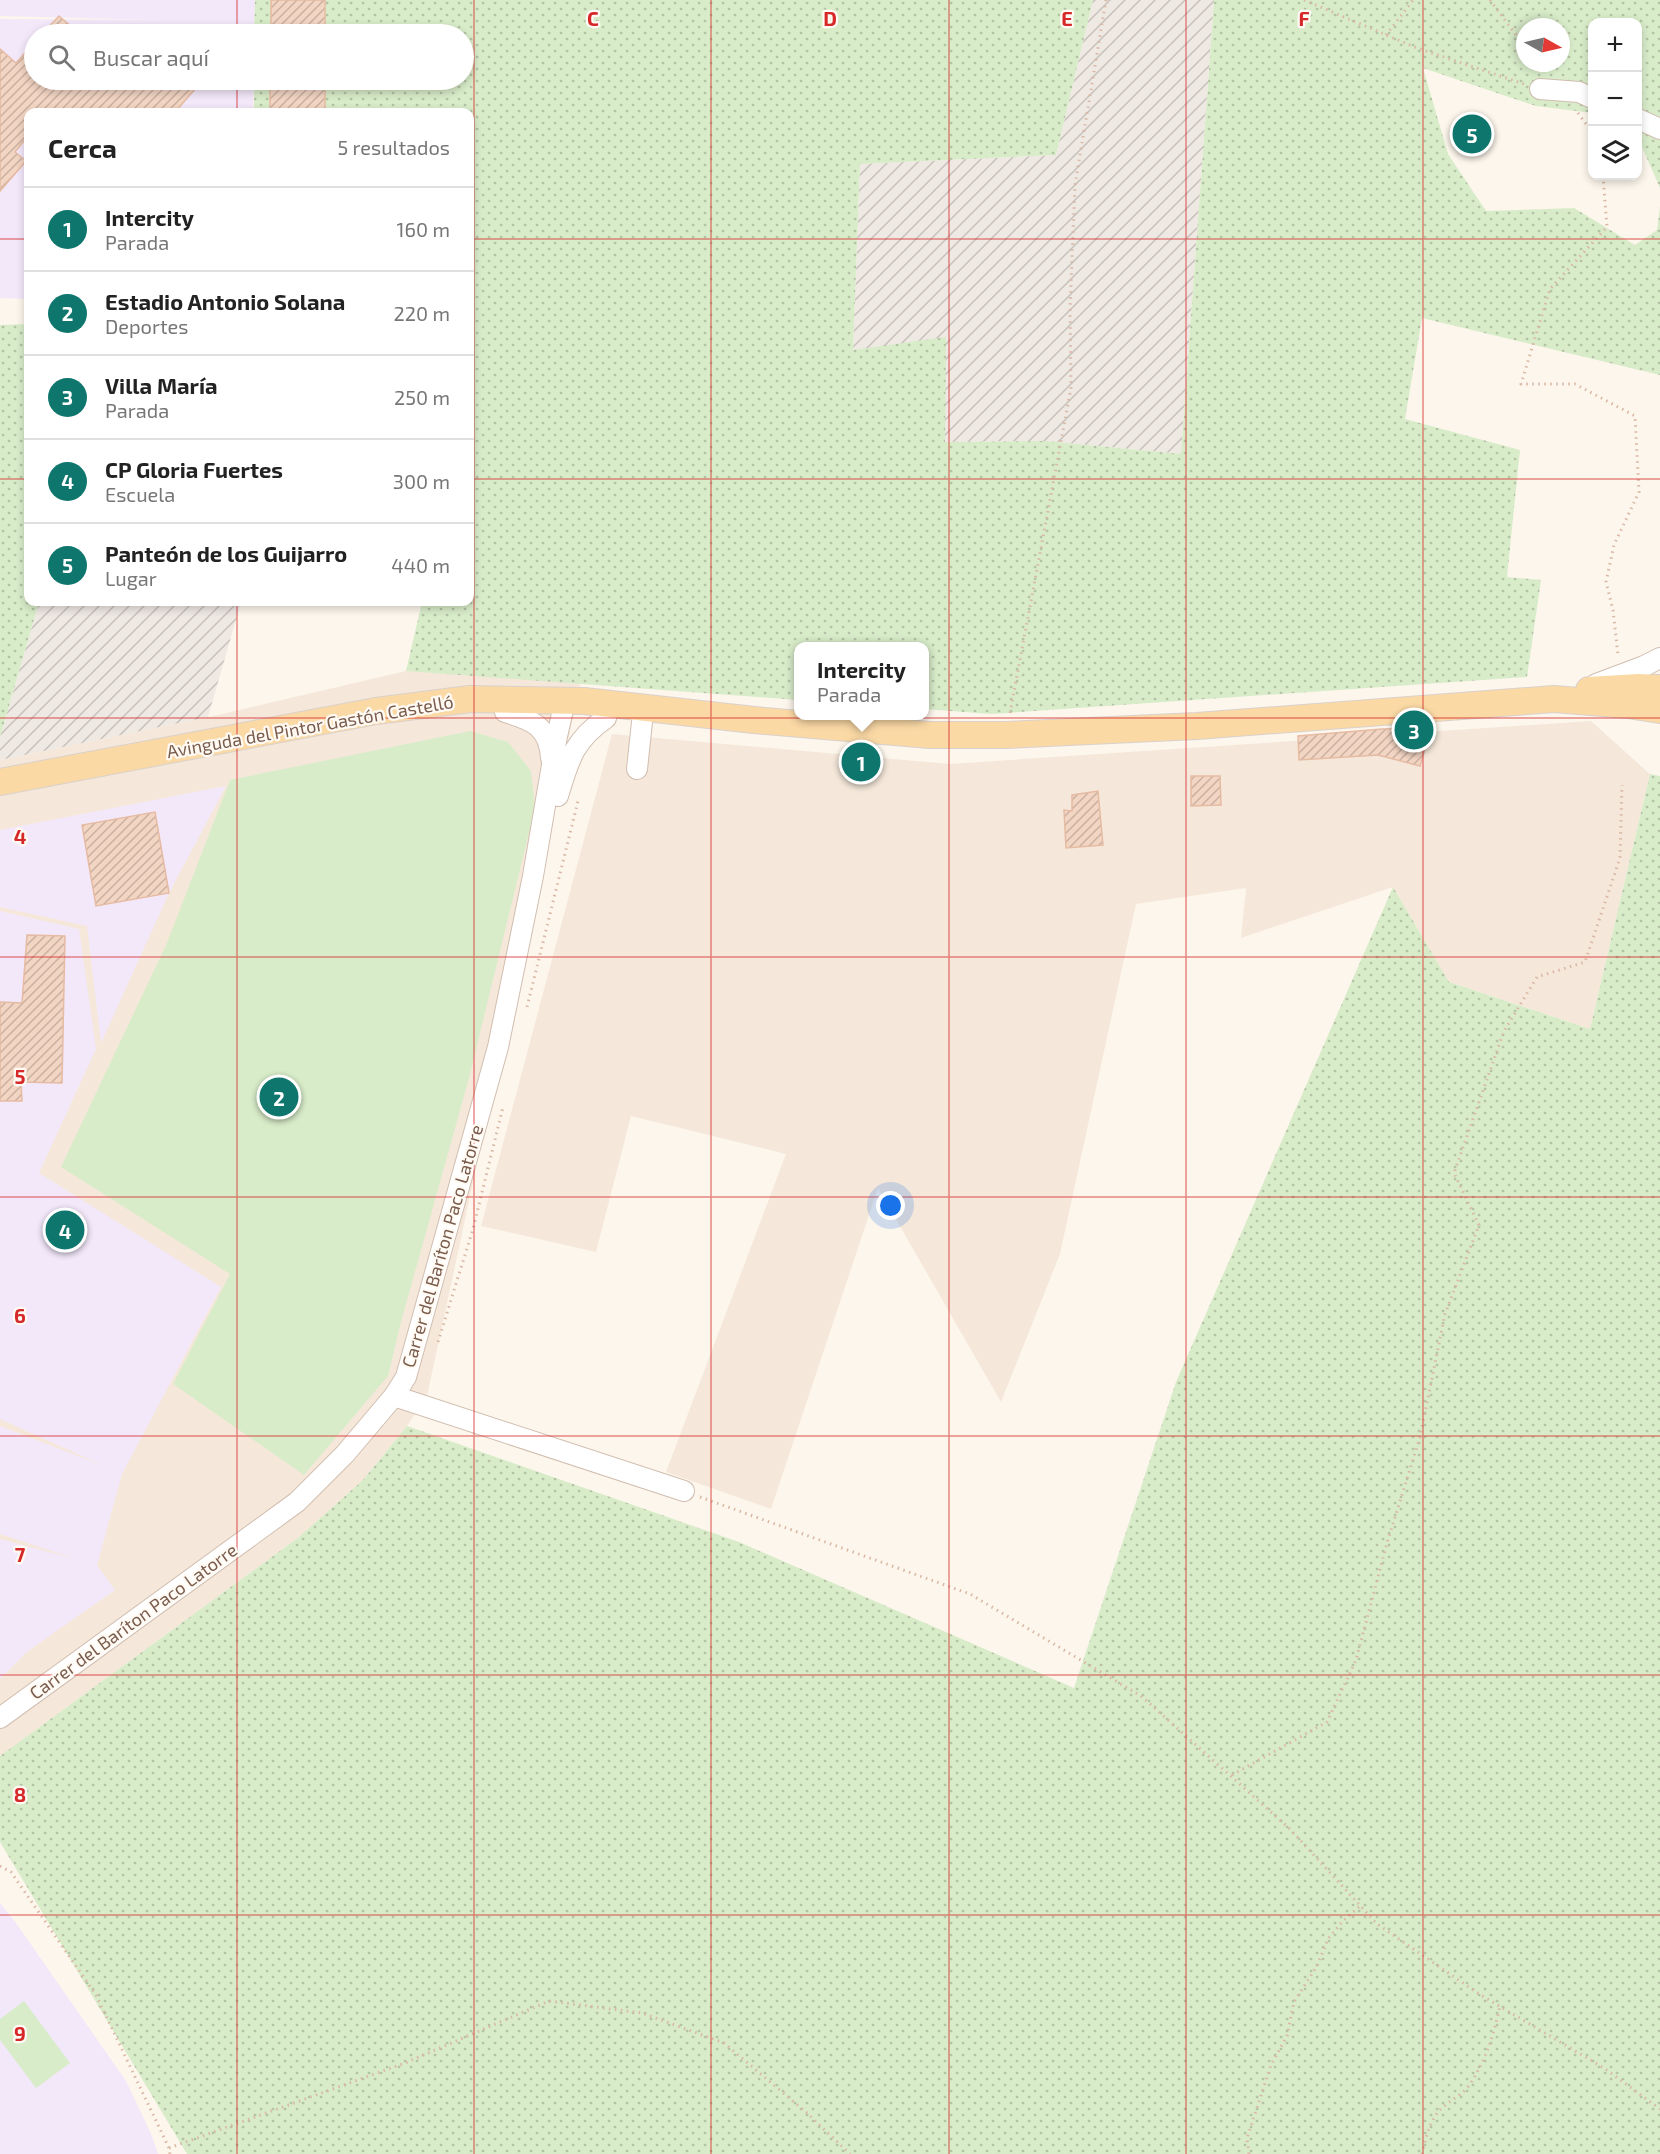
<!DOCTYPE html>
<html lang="es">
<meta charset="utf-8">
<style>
body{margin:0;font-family:"Exo 2",sans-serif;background:#f2f2f2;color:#222}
.controls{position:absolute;right:18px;top:18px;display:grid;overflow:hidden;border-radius:12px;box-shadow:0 3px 9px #0003}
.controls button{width:54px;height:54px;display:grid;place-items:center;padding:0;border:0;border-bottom:2px solid #e0e0e0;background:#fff;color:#222;font:30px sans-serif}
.compass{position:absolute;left:1516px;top:18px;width:54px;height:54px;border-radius:50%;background:#fff;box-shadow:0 3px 9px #0003;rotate:98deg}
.you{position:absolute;left:891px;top:1206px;width:21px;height:21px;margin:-15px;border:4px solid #fff;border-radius:50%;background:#1a73e8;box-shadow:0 0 0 9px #1a73e833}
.badge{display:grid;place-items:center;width:39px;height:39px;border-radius:50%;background:#0f766e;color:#fff;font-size:20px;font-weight:700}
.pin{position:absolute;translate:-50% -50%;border:3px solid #fff;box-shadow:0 2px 6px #0006}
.popup{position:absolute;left:794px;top:642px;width:135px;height:78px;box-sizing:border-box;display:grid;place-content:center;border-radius:12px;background:#fff;filter:drop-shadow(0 2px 4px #0005);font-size:20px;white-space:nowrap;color:#767676}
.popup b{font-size:22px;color:#222}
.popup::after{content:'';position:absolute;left:50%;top:100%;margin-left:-12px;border:12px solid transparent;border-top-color:#fff}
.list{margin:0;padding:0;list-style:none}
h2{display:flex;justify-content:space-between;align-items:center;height:78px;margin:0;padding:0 24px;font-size:26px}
h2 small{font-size:20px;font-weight:400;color:#767676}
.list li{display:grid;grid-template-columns:39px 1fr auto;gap:18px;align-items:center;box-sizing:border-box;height:84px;padding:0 24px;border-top:2px solid #e0e0e0}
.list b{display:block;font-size:22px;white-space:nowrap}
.list p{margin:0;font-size:20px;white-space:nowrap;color:#767676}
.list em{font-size:20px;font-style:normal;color:#767676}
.icon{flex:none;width:33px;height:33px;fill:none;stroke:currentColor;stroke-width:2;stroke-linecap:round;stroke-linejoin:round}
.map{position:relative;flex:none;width:1660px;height:2154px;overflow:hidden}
.search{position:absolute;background:#fff;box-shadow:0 3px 9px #0003;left:24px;top:24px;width:450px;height:66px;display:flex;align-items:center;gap:15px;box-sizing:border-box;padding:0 21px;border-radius:33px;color:#767676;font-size:22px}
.panel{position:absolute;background:#fff;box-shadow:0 3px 9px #0003;left:24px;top:108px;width:450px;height:498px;border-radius:12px}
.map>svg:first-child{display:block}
.residential{fill:#f5e8da}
.industrial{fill:url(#industrial-furrows)}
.education{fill:#f3e8fa}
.grass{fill:url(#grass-dots);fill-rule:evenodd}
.garden{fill:#d8ecc9}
.building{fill:url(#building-hatch);stroke:#e6bba3;stroke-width:1.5}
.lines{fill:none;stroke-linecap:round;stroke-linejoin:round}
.minor-casing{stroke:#d1beb0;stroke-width:22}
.major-casing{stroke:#dad1cd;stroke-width:28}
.path{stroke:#d9b8a5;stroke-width:3;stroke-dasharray:1.5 4.5;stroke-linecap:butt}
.minor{stroke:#fff;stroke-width:20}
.major{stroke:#fbd9a5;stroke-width:26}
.grid{fill:none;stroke:#d62828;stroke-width:1.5;stroke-opacity:0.55}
.labels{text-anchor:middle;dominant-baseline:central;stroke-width:4.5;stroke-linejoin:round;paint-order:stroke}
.street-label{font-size:18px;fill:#7a5c4d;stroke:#fffaf3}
.grid-label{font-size:20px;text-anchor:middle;font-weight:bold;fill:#d62828;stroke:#fffaf3;stroke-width:4.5;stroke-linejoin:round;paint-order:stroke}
</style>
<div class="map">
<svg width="1660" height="2154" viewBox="0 0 1660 2154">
<defs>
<pattern id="industrial-furrows" width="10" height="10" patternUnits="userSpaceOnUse" patternTransform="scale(1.5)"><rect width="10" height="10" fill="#efe9e4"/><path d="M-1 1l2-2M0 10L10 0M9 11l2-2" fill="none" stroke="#c7c0bb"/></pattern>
<pattern id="grass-dots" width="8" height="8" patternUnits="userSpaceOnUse" patternTransform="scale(1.5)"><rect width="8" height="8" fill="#d8ecc9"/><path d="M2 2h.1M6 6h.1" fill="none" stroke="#b4c2a5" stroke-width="1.8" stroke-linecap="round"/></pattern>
<pattern id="building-hatch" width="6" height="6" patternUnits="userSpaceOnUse" patternTransform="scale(1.5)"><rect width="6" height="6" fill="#f3d5c3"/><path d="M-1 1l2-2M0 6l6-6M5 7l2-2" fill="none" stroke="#cab0a1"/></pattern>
</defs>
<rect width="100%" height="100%" fill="#fdf6ec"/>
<g class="residential">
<path d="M458,670L581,681L427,1396L407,1426L363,1480L299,1537L0,1756V760L218,715L406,671Z"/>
<path d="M1591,721L1650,774L1590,1029L1449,982L1393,887L1241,938L1246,888L1136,904L1060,1254L1001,1402L878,1188L771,1509L666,1472L786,1154L631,1116L596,1252L481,1226L612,734L950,764Z"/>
</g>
<g class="industrial">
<path d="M1093,0H1214L1181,454L1046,441L945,442L853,350L860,164L1056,155Z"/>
<path d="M39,602H241L208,717L0,760V737Z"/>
</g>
<g class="education">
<path d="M0,0H255L254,34H34V80H254L253,112H28V299L0,298V19L157,20L0,16Z"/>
<path d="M226,786L169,893L101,1043L87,926L0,907V830Z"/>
<path d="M0,911L79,929L96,1049L39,1173L221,1287L122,1474L97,1565L115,1590L28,1651L0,1679V1539L79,1560L0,1534V1426L104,1466L0,1419Z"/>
<path d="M0,1903L16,1923L126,2081L152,2136L158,2154H0Z"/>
</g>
<g class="grass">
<path d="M255,0H1093L1056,155L860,164L853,350L946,337L945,442L1046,441L1181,454L1214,0H1660V121L1638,118V22H1592V113L1536,106L1423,68L1448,154L1486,211L1574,208L1635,245L1657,230L1660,207V375L1422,318L1405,419L1520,450L1507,577L1541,580L1527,677L991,714L924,709V646H798V700L406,671L422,602H470V112H254V80H464V34H254ZM1525,27H1561V63H1525Z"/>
<path d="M1638,123L1660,139V188L1638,138Z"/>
<path d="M28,324V602H39L0,737V325Z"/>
<path d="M1650,774L1660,776V2154H187L0,1842V1756L299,1537L363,1480L407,1426L739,1542L1074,1688L1176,1382L1393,887L1449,982L1590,1029Z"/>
</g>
<g class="garden">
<path d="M470,731L508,742L531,771L535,808L469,1078L401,1322L388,1376L304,1475L173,1384L230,1274L61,1167L167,943L230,780Z"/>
<path d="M24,2001L70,2063L36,2088L0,2040V2019Z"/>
</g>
<g class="building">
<rect x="271" y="0" width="54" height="34"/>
<path d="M59,16L80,34H42Z"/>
<path d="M34,43V80H131L141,88L147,80H203L175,112H28V136L15,152L26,161L0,191V49L16,63Z"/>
<rect x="270" y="80" width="55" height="32"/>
<path d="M1461,120L1485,129L1489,139L1486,146L1476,151L1453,143Z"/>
<path d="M1431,728L1420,766L1378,755L1299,760L1298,736L1382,729Z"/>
<path d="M1191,776H1220L1221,805L1191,806Z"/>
<path d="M1098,791L1103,845L1066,848L1064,810L1072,811V795Z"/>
<path d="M155,812L169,893L96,906L82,825Z"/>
<path d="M27,935L65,936L62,1083L21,1082L22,1101H0V1002L22,1003Z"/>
</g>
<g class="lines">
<g class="minor-casing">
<g id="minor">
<path d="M1540,89L1579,92L1592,98"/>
<path d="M1638,119L1660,129"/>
<path d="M1596,684L1644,666L1660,658"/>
<path d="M505,712C532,720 549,726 551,758"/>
<path d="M637,769L642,722"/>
<path d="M558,796C569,760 573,741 606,718"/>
<path d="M394,1396L684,1491"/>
<path d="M0,1718L297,1502L345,1454L394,1396L406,1377L498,1047L533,876L557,736L562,714"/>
</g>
</g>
<g class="major-casing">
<g id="major">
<path d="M1589,690L1639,687L1660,688"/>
<path d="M0,782L376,711L470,699L584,701L754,720L930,735H1005L1197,726L1554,699L1628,705L1660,710"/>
</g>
</g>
<g class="path">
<path d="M1304,0L1417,48L1524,84"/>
<path d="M1490,0L1525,47"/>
<path d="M1386,35L1413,0"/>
<path d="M1537,63L1543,71"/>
<path d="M1578,113L1592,132"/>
<path d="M1603,176L1607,227L1550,289L1521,384H1575L1635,416L1639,492L1614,545L1606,582L1613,610L1618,655"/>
<path d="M1010,713L1071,388L1070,308L1075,185L1106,0"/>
<path d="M527,1007L578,801"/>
<path d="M438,1342L473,1229L503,1107"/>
<path d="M700,1497L970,1594L1141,1696L1290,1829L1377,1924L1479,1994L1604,2068L1660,2109"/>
<path d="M1232,1775L1327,1722L1356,1660L1387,1543L1420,1437L1445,1314L1479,1225L1454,1173L1504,1031L1537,977L1585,962L1620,858L1622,785"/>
<path d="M0,1866L11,1872L96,1995L169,2148L170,2154"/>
<path d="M169,2148L405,2063L549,2001L642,2013L724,2043L807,2113L850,2154"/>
<path d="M1249,2154L1247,2138L1271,2065L1287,2036L1294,2002L1317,1966L1328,1939L1343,1921L1360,1906"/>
<path d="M1422,2154C1425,2140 1429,2123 1439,2111C1448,2101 1462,2096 1470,2084C1486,2060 1494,2034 1500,2006"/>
</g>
<use href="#minor" class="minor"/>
<use href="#major" class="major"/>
</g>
<path class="grid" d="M237,0V34M474,0V2154M711,0V2154M949,0V2154M1186,0V2154M1423,0V2154M237,80V112M0,239H28M470,239H1660M0,479H28M470,479H1660M237,602V2154M0,718H1660M0,957H1660M0,1197H1660M0,1436H1660M0,1675H1660M0,1915H1660"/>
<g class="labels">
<g class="street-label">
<text transform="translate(310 726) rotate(-10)">Avinguda del Pintor Gastón Castelló</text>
<text transform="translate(442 1246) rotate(-74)">Carrer del Baríton Paco Latorre</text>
<text transform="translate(133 1621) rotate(-36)">Carrer del Baríton Paco Latorre</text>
</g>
</g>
<g class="grid-label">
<text x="593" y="26">C</text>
<text x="830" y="26">D</text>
<text x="1067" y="26">E</text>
<text x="1304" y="26">F</text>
<text x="20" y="844">4</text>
<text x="20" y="1084">5</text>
<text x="20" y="1323">6</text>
<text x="20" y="1562">7</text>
<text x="20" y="1802">8</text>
<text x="20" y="2041">9</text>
</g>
</svg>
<div class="controls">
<button>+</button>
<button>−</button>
<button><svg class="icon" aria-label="layers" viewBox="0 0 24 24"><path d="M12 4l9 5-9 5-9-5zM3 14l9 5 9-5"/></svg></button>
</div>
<svg class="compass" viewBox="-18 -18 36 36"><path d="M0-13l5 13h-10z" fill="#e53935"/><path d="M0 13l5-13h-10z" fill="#767676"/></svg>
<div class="you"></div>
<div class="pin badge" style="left:861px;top:762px">1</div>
<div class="popup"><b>Intercity</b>Parada</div>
<div class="pin badge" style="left:279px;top:1097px">2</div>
<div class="pin badge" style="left:1414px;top:730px">3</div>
<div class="pin badge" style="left:65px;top:1230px">4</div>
<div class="pin badge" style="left:1472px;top:134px">5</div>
<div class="search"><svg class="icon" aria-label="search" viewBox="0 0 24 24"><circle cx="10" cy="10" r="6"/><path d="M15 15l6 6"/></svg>Buscar aquí</div>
<section class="panel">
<h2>Cerca<small>5 resultados</small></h2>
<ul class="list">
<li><span class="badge">1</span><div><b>Intercity</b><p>Parada</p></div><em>160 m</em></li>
<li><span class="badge">2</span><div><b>Estadio Antonio Solana</b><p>Deportes</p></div><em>220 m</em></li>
<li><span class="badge">3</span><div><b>Villa María</b><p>Parada</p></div><em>250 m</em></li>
<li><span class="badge">4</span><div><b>CP Gloria Fuertes</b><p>Escuela</p></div><em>300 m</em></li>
<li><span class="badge">5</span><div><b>Panteón de los Guijarro</b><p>Lugar</p></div><em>440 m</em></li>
</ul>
</section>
</div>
